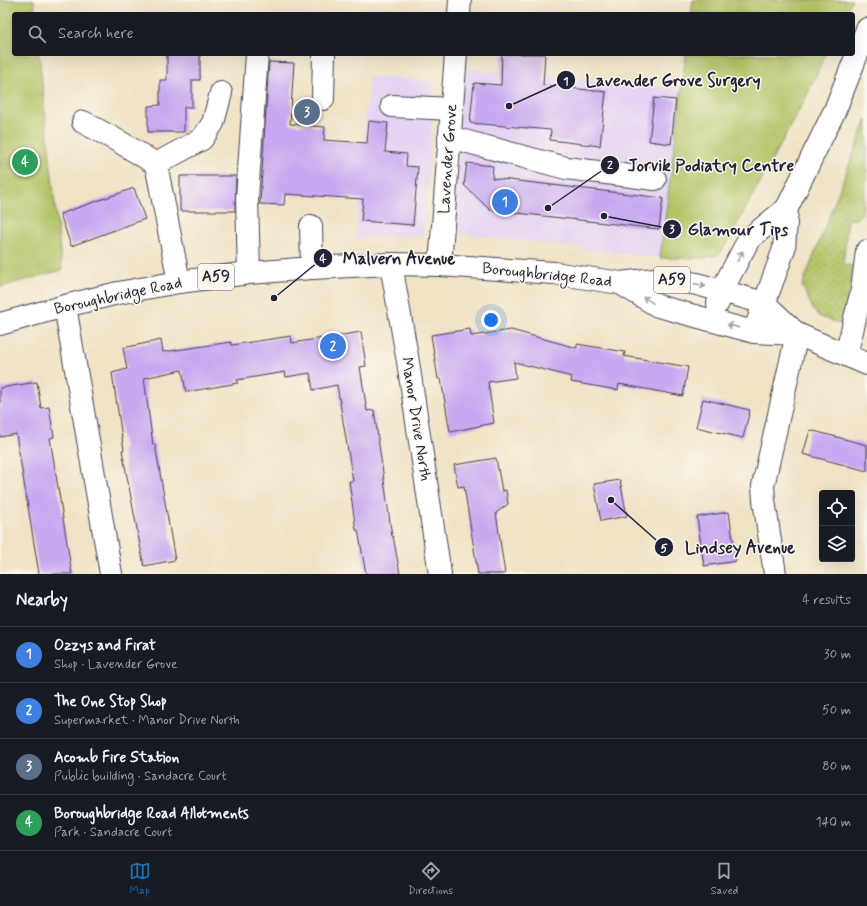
<!DOCTYPE html>
<meta charset="utf-8">
<style>
body{margin:0;font-family:Mynerve,sans-serif;background:#20242c;color:#f1f3f6}
.controls{position:absolute;right:12px;bottom:12px;display:grid;overflow:hidden;border-radius:4px;box-shadow:0 4px 16px #0002}
.controls button{width:36px;height:36px;display:grid;place-items:center;padding:0;border:0;border-bottom:1px solid #363941;background:#171b24;color:#f1f3f6;font:20px sans-serif}
.you{position:absolute;left:491px;top:320px;width:14px;height:14px;margin:-10px;border:3px solid #fff;border-radius:50%;background:#1a73e8;box-shadow:0 0 0 6px #1a73e833}
.badge{display:grid;place-items:center;width:26px;height:26px;border-radius:50%;background:#1f6fb2;color:#fff;font-size:13px;font-weight:700}
.pin{position:absolute;translate:-50% -50%;border:2px solid #fff;box-shadow:0 1px 4px #0006}
.list{margin:0;padding:0;list-style:none}
h2{display:flex;justify-content:space-between;align-items:center;height:52px;margin:0;padding:0 16px;font-size:17px}
h2 small{font-size:13px;font-weight:400;color:#9ea1a6}
.list li{display:grid;grid-template-columns:26px 1fr auto;gap:12px;align-items:center;box-sizing:border-box;height:56px;padding:0 16px;border-top:1px solid #363941}
.list b{display:block;font-size:15px;white-space:nowrap}
.list p{margin:0;font-size:13px;white-space:nowrap;color:#9ea1a6}
.list em{font-size:13px;font-style:normal;color:#9ea1a6}
.icon{flex:none;width:22px;height:22px;fill:none;stroke:currentColor;stroke-width:2;stroke-linecap:round;stroke-linejoin:round}
.map{position:relative;flex:none;width:867px;height:574px;overflow:hidden}
.search{position:absolute;background:#171b24;box-shadow:0 4px 16px #0002;left:12px;right:12px;top:12px;height:44px;display:flex;align-items:center;gap:10px;box-sizing:border-box;padding:0 14px;border-radius:4px;color:#9ea1a6;font-size:15px}
.sheet{height:276px;background:#171b24}
nav{display:flex;justify-content:space-around;align-items:center;box-sizing:border-box;height:56px;border-top:1px solid #363941;background:#171b24;font-size:11px;color:#9ea1a6}
nav a{display:grid;justify-items:center;gap:2px}
nav .on{color:#1f6fb2}
.map>svg:first-child{display:block}
.built{fill:#e4d3f2}
.grass{fill:url(#grass-dots);stroke:#6a7250}
.green{fill:#b2c366;stroke:#6a7250}
.building{fill:#c8a8f1}
.lines{fill:none;stroke-linecap:round;stroke-linejoin:round}
.minor-casing{stroke:#413f50;stroke-width:24}
.major-casing{stroke:#413f50;stroke-width:24}
.minor{stroke:#fff;stroke-width:22}
.major{stroke:#fff;stroke-width:22}
.oneway{stroke:#9c9ca7}
.labels{text-anchor:middle;dominant-baseline:central;stroke-width:3;stroke-linejoin:round;paint-order:stroke}
.shield{fill:#fbf7ec;stroke:#636270;stroke-width:1}
.shield-label{font-size:15px;font-weight:bold;fill:#22223b}
.street-label{font-size:16px;fill:#22223b;stroke:#fbf7ec}
.leader{fill:none;stroke:#22223b;stroke-width:1.5}
.callout-dot{fill:#22223b;stroke:#fbf7ec;stroke-width:1.5}
.mark-label{font-size:12px;text-anchor:middle;font-weight:bold;fill:#fff}
.callout-label{font-size:17px;text-anchor:middle;font-weight:bold;fill:#22223b;stroke:#fbf7ec;stroke-width:3;stroke-linejoin:round;paint-order:stroke}
</style>
<div class="map">
<svg width="867" height="574" viewBox="0 0 867 574">
<defs>
<pattern id="grass-dots" width="8" height="8" patternUnits="userSpaceOnUse"><rect width="8" height="8" fill="#b2c366"/><path d="M2 2h.1M6 6h.1" fill="none" stroke="#99a759" stroke-width="1.8" stroke-linecap="round"/></pattern>
</defs>
<rect width="100%" height="100%" fill="#fbf7ec"/>
<filter id="ink" filterUnits="userSpaceOnUse"><feTurbulence type="fractalNoise" baseFrequency=".025" numOctaves="2"/><feDisplacementMap in="SourceGraphic" scale="8" xChannelSelector="R" yChannelSelector="G"/><feConvolveMatrix kernelMatrix="1 2 1 2 8 2 1 2 1" color-interpolation-filters="sRGB"/></filter>
<filter id="wash" filterUnits="userSpaceOnUse"><feTurbulence type="fractalNoise" baseFrequency=".012" numOctaves="4" result="noise"/><feDisplacementMap in="SourceGraphic" scale="16" xChannelSelector="R" yChannelSelector="G"/><feGaussianBlur stdDeviation="0.9" result="paint"/><feColorMatrix in="noise" values="0 0 0 0 0 0 0 0 0 0 0 0 0 0 0 0 0 1.4 0 .05"/><feComposite in="paint" operator="in"/></filter>
<g filter="url(#wash)">
<rect width="100%" height="100%" fill="#f0e2c5"/>
<g class="built">
<path d="M464,69L681,90L660,258L449,232Z"/>
<path d="M369,77L435,81L424,236L356,238Z"/>
</g>
<path class="grass" d="M867,119V180L862,213L856,219L848,220L843,264L853,266L847,307L841,324L818,316L813,309L802,286Z"/>
<g class="green">
<path d="M0,0H34L35,14H14V54H39L62,270L0,287Z"/>
<path d="M693,0H852L845,14H691Z"/>
<path d="M686,54H826L805,99L729,239L720,254L705,258H660Z"/>
</g>
<g id="blocks">
<g class="building">
<path d="M167,54H200V80H192V107H184V132H148V106L160,105V80H167Z"/>
<path d="M502,54H545L543,85L606,92L600,146L550,140L551,130L470,123L474,83L501,85Z"/>
<path d="M269,62L294,63L290,124L325,127L324,140L367,143L369,121L388,123L385,152L407,154L406,166L418,167L413,225L361,221L363,199L285,194L284,205L260,204Z"/>
<path d="M654,98L676,100L671,144L649,141Z"/>
<path d="M467,163L493,166L492,178L663,198L659,229L490,210L464,185Z"/>
<path d="M180,176H236L235,211H180Z"/>
<path d="M134,188L145,219L71,246L60,214Z"/>
<path d="M470,329L471,336L511,330L577,348V344L625,352L624,356L688,367L683,396L619,384L618,390L571,382L572,377L514,362L516,378L488,382L494,423L450,432L441,379H438L431,335Z"/>
<path d="M361,332L366,366L360,367L367,411L374,410L392,536H393L400,574H366L358,530H356L349,481H353L337,385L313,390L310,373L286,377L285,372L237,380L238,383L186,392L182,370L144,378L153,445L155,444L175,560L144,566L122,450H124L112,373L127,369L123,348L161,340L163,352L231,342L232,345L291,336L292,343Z"/>
<path d="M37,382L41,408L49,407L54,437L50,438L72,574H39L16,434L0,437V388Z"/>
<path d="M703,399L750,410L743,438L696,427Z"/>
<path d="M810,430L867,445V471L803,454Z"/>
<path d="M496,458L502,491L506,490L508,504L496,513L505,574H478L464,486L458,487L454,465Z"/>
<path d="M620,480L627,516L601,521L594,484Z"/>
<path d="M729,512L736,561L704,566L697,517Z"/>
</g>
</g>
</g>
<g filter="url(#ink)">
<use href="#blocks" fill-opacity="0" stroke="#413f50" stroke-width="1"/>
<g class="lines">
<g class="minor-casing">
<g id="minor">
<path d="M459,14L460,0"/>
<path d="M323,99L324,54"/>
<path d="M392,106L451,109"/>
<path d="M83,122L120,142L156,164L202,139L213,123L221,93"/>
<path d="M449,137L566,168L655,179"/>
<path d="M156,164L179,282"/>
<path d="M311,226L312,268"/>
<path d="M391,264L408,362L440,574"/>
<path d="M440,265L456,54"/>
<path d="M249,273L247,198L257,54"/>
<path d="M65,306L111,574"/>
<path d="M846,355L862,290L867,251"/>
<path d="M775,574L764,500L763,486L797,334"/>
</g>
</g>
<g class="major-casing">
<g id="major">
<path d="M620,283L658,306L754,332L797,334"/>
<path d="M718,303L722,290L749,239L787,208"/>
<path d="M0,324L65,306L118,293L179,282L249,273L312,268L391,264L440,265L554,273L620,283L663,278L697,284L764,303L797,334L867,364"/>
<path d="M754,332L784,249L787,208L835,110L867,29"/>
</g>
</g>
<use href="#minor" class="minor"/>
<use href="#major" class="major"/>
</g>
<defs><path id="oneway-shaft" d="M-6 0H5M1.5-3L5.5 0L1.5 3" fill="none" stroke-width="1.6" stroke-linecap="round" stroke-linejoin="round"/></defs>
<g class="oneway">
<use href="#oneway-shaft" transform="translate(740 256) rotate(-63)"/>
<use href="#oneway-shaft" transform="translate(700 285) rotate(13)"/>
<use href="#oneway-shaft" transform="translate(648 300) rotate(-149)"/>
<use href="#oneway-shaft" transform="translate(733 326) rotate(-164)"/>
</g>
</g>
<g class="labels">
<g class="shield">
<rect x="198" y="264" width="36" height="26" rx="3"/>
<rect x="654" y="267" width="36" height="26" rx="3"/>
</g>
<g class="shield-label">
<text x="216" y="277">A59</text>
<text x="672" y="280">A59</text>
</g>
<g class="street-label">
<text transform="translate(448 159) rotate(-86)">Lavender Grove</text>
<text transform="translate(547 275) rotate(6)">Boroughbridge Road</text>
<text transform="translate(118 296) rotate(-12)">Boroughbridge Road</text>
<text transform="translate(416 419) rotate(81)">Manor Drive North</text>
</g>
</g>
<path class="leader" d="M509 106L566 80M548 208L610 165M604 216L672 229M274 298L323 258M611 500L664 547"/>
<g class="callout-dot">
<circle cx="509" cy="106" r="4"/>
<circle cx="548" cy="208" r="4"/>
<circle cx="604" cy="216" r="4"/>
<circle cx="274" cy="298" r="4"/>
<circle cx="611" cy="500" r="4"/>
<circle cx="566" cy="80" r="10"/>
<circle cx="610" cy="165" r="10"/>
<circle cx="672" cy="229" r="10"/>
<circle cx="323" cy="258" r="10"/>
<circle cx="664" cy="547" r="10"/>
</g>
<g class="mark-label">
<text x="566" y="85">1</text>
<text x="610" y="169">2</text>
<text x="672" y="233">3</text>
<text x="323" y="262">4</text>
<text x="664" y="552">5</text>
</g>
<g class="callout-label">
<text x="673" y="86">Lavender Grove Surgery</text>
<text x="711" y="171">Jorvik Podiatry Centre</text>
<text x="738" y="235">Glamour Tips</text>
<text x="399" y="264">Malvern Avenue</text>
<text x="740" y="553">Lindsey Avenue</text>
</g>
</svg>
<div class="controls">
<button><svg class="icon" aria-label="locate" viewBox="0 0 24 24"><circle cx="12" cy="12" r="6"/><path d="M12 2v4M12 18v4M2 12h4M18 12h4"/></svg></button>
<button><svg class="icon" aria-label="layers" viewBox="0 0 24 24"><path d="M12 4l9 5-9 5-9-5zM3 14l9 5 9-5"/></svg></button>
</div>
<div class="you"></div>
<div class="pin badge" style="left:505px;top:202px;background:#3f7fe0">1</div>
<div class="pin badge" style="left:333px;top:346px;background:#3f7fe0">2</div>
<div class="pin badge" style="left:307px;top:112px;background:#5c6f8a">3</div>
<div class="pin badge" style="left:25px;top:162px;background:#2e9e5b">4</div>
<div class="search"><svg class="icon" aria-label="search" viewBox="0 0 24 24"><circle cx="10" cy="10" r="6"/><path d="M15 15l6 6"/></svg>Search here</div>
</div>
<section class="sheet">
<h2>Nearby<small>4 results</small></h2>
<ul class="list">
<li><span class="badge" style="background:#3f7fe0">1</span><div><b>Ozzys and Firat</b><p>Shop · Lavender Grove</p></div><em>30 m</em></li>
<li><span class="badge" style="background:#3f7fe0">2</span><div><b>The One Stop Shop</b><p>Supermarket · Manor Drive North</p></div><em>50 m</em></li>
<li><span class="badge" style="background:#5c6f8a">3</span><div><b>Acomb Fire Station</b><p>Public building · Sandacre Court</p></div><em>80 m</em></li>
<li><span class="badge" style="background:#2e9e5b">4</span><div><b>Boroughbridge Road Allotments</b><p>Park · Sandacre Court</p></div><em>140 m</em></li>
</ul>
</section>
<nav>
<a class="on"><svg class="icon" aria-label="map" viewBox="0 0 24 24"><path d="M3 6l6-2 6 2 6-2v14l-6 2-6-2-6 2zM9 4v14M15 6v14"/></svg>Map</a>
<a><svg class="icon" aria-label="directions" viewBox="0 0 24 24"><path d="M12 3l9 9-9 9-9-9zM9 14v-3h6M13 9l2 2-2 2"/></svg>Directions</a>
<a><svg class="icon" aria-label="saved" viewBox="0 0 24 24"><path d="M7 4h10v16l-5-4-5 4z"/></svg>Saved</a>
</nav>
